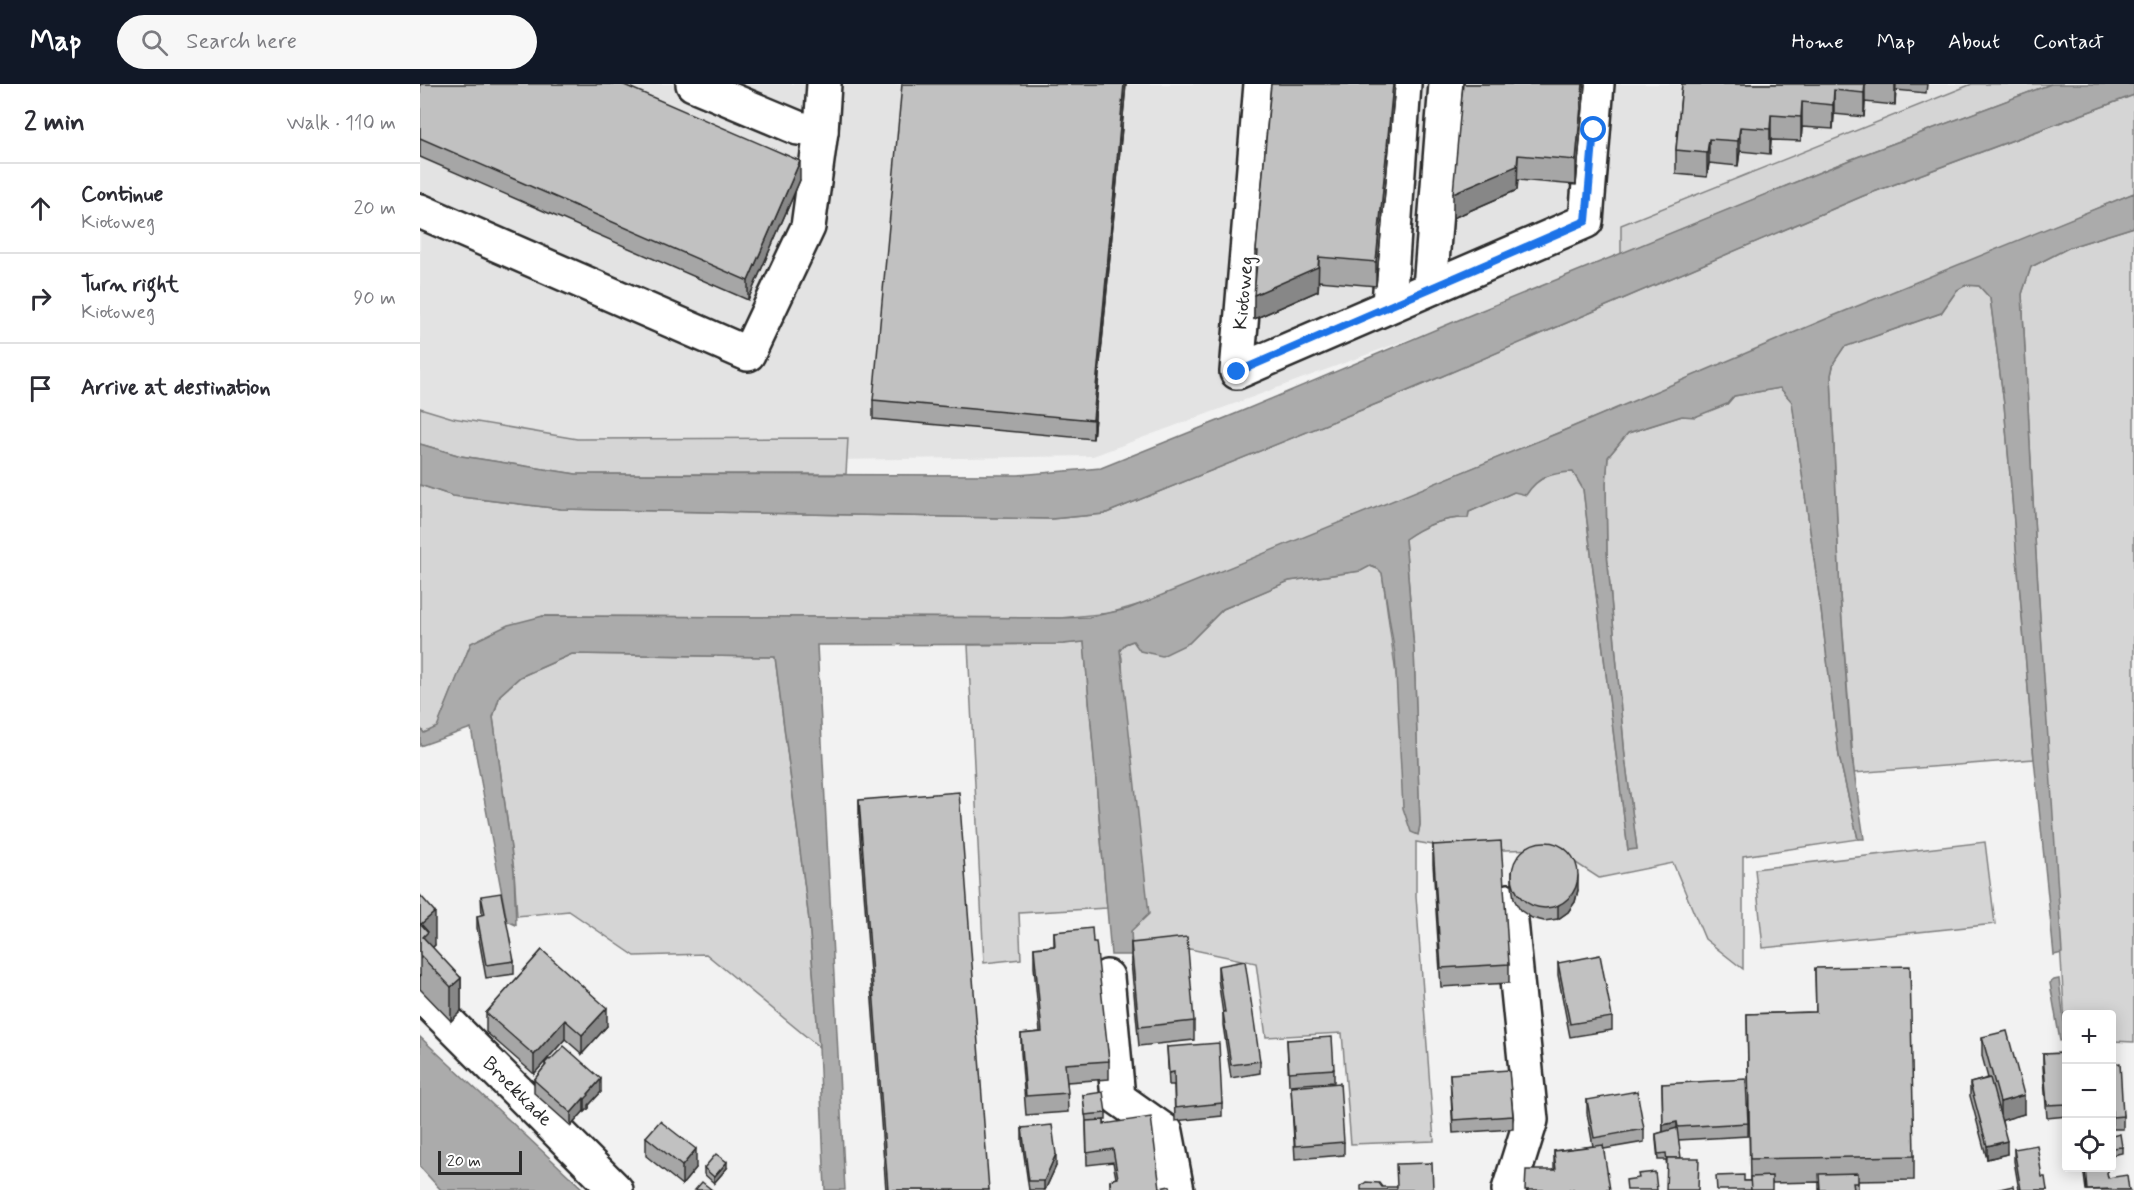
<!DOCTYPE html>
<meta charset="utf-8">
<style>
body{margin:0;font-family:Mynerve,sans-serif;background:#f7f7f7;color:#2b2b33}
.controls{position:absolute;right:18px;bottom:18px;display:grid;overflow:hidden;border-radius:6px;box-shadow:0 3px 15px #0003}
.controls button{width:54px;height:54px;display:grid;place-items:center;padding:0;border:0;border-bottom:2px solid #e1e1e2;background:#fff;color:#2b2b33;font:30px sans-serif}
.scale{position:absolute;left:18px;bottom:15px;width:84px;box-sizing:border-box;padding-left:6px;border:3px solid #2b2b2b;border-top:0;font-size:16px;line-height:21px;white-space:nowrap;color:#2b2b2b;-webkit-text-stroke:4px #fff;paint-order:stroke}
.stop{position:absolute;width:18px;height:18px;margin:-14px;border:4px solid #1a73e8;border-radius:50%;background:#fff}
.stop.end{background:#1a73e8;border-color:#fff;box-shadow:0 2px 6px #0008}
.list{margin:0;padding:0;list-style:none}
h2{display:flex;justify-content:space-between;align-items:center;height:78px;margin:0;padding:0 24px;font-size:26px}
h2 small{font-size:20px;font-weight:400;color:#7c7c81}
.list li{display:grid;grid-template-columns:39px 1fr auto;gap:18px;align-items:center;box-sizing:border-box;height:90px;padding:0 24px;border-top:2px solid #e1e1e2}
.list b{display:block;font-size:22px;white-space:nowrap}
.list p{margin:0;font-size:20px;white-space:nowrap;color:#7c7c81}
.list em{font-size:20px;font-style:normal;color:#7c7c81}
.icon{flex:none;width:33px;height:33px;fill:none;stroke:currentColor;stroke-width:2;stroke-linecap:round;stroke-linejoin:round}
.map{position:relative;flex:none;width:1714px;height:1106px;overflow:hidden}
header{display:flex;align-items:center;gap:36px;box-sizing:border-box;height:84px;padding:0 30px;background:#111827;color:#fff}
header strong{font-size:28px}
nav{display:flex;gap:33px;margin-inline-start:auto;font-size:21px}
.search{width:420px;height:54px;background:#f7f7f7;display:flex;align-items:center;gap:15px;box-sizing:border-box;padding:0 21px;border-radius:33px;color:#7c7c81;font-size:22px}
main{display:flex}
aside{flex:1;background:#fff}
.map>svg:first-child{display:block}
.built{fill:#e3e3e3}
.green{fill:#d5d5d5;stroke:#808080;stroke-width:1.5}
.water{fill:#ababab;stroke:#787878;stroke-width:1.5}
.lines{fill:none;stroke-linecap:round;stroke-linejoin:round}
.minor-casing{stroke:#2b2b2b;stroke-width:38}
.minor{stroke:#fff;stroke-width:33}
.wall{fill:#a6a6a6;stroke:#2b2b2b;stroke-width:1.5}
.shaded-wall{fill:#878787;stroke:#2b2b2b;stroke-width:1.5}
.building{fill:#c1c1c1;stroke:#2b2b2b;stroke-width:1.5}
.route{stroke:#1a73e8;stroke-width:8}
.labels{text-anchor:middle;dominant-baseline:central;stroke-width:6;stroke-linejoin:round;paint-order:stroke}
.street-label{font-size:20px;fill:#2b2b2b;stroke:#fff}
</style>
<header>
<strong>Map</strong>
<div class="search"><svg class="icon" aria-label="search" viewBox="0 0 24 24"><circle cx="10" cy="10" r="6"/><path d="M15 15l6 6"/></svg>Search here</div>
<nav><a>Home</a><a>Map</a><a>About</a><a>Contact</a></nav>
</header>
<main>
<aside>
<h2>2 min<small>Walk · 110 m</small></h2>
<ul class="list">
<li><svg class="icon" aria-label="ahead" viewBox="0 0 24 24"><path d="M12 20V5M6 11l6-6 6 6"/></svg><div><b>Continue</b><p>Kiotoweg</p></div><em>20 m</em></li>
<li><svg class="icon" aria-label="right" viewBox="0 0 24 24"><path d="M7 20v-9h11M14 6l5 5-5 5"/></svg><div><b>Turn right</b><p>Kiotoweg</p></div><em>90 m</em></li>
<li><svg class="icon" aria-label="arrive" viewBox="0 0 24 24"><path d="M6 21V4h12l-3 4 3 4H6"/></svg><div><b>Arrive at destination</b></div></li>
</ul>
</aside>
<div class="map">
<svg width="1714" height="1106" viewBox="0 0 1714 1106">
<rect width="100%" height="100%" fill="#f2f2f2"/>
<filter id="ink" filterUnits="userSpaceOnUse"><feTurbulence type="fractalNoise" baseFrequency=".0167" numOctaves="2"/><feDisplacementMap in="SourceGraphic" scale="12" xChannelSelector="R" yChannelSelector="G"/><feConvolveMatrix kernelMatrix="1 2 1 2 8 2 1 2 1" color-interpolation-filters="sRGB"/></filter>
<g filter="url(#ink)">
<path class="built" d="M0,0H1678L673,372L218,379L0,334Z"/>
<g class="green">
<path d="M1552,0H1631L1432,75L1201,170V141Z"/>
<path d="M1714,11V109L1138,349L731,517L690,529L640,534L123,532L51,559L17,644L4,649L0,644V401L33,412L141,425L631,435L684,430L971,314L1443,112Z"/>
<path d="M1714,143V958L1692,957V930H1646V956L1616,471L1602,210L1611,183L1650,163Z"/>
<path d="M1546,201L1559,202L1570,214L1584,320L1614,675L1434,689L1420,511L1411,291L1414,278L1424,263L1521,229L1537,206Z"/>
<path d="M1360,304L1372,317L1400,518L1419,672L1438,755L1323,772V885L1285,855L1253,779L1179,794L1153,777L1121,765L1047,767L996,758V812L1014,1057L931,1060L922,949L846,953L836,879L770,865L712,871L702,574L700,566L705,560L713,557L769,559L803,525L869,497L940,487L950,482L958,485L962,488L998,751L1000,741L994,566L985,455C1003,442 1025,433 1048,434L1049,428L1112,400L1133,389L1153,388L1163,405L1208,766L1217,765L1205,673L1187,469L1186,400L1188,373L1208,349L1262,332L1307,320L1314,312Z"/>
<path d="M0,324L33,334L157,355L428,354L426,390H156L41,372L0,360Z"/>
<path d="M664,558L687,824L599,829L601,875L564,879L548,561L642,560Z"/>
<path d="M152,570L355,573L389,836L399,963L286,870L215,872L149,827L97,832L94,787L73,633L80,611L100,593Z"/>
<path d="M1565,758L1575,840L1343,864L1335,785Z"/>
</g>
<g class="water">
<path d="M1631,0H1714V11L1443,112L971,314L684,430L631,435L141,425L33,412L0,401V360L41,372L156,390L598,391L681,384L815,330L1055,229L1432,75Z"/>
<path d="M1714,109V143L1650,163L1611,183L1602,210L1616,471L1642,869L1634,871L1614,675L1584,320L1570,214L1559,202L1546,201L1537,206L1521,229L1424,263L1414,278L1411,291L1420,511L1432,674L1444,755H1438L1419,672L1400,518L1372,318L1360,304L1314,312L1307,320L1275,333L1262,332L1208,349L1188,373L1186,400L1187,469L1205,673L1217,765L1208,766L1163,405L1153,388C1132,389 1118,392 1106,411L1094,408L1049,428L1048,434C1025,433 1003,442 985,455L994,566L1000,741L998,751L991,748L983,724L975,570L962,489L958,485L950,482L941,487L869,497L803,525L769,559L742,572L720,567L713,557L705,560L700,566L729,830L711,847L712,871H691L664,558L643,560L397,561L425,1106H405L399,963L389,836L355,573L152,570L100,593L80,611L73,633L94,787L96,841L87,837L51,644L0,662V644L4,649L17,643L51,559L88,541L123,532L640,534L669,533L708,525L1138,349L1413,232Z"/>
<path d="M1639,895L1646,956L1640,957L1630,899L1634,896Z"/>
<path d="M0,953L149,1092L164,1106H21L0,1083Z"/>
</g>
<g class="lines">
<g class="minor-casing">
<g id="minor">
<path d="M273,0L378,44L401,47"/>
<path d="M841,0L817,288L1166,137L1177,0"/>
<path d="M0,127L328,270L388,143L401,47L404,0"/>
<path d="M1010,204L1026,0"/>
<path d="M969,221L984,0"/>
<path d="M687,893L698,1014L746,1048L757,1106"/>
<path id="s1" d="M0,910L196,1106"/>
<path d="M1089,1106L1111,1036L1089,817"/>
</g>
</g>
<use href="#minor" class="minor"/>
</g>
<g class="wall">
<path d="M0,0L380,96L328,216L0,73Z"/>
<path d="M706,0L673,355L453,335V316Z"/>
<path d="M851,0H975L956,202L899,197L898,207L834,235L836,167Z"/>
<path d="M1043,0H1165L1156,101L1098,96L1097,106L1033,134Z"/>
<path d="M1262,0H1507L1506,9L1476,6L1475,21L1445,18L1444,33L1414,30L1413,45L1382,43L1381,57L1351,56L1350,70L1320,67L1318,82L1289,79L1287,93L1256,90V66Z"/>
<path d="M439,716L569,1106H466L439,740Z"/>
<path d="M1013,761L1089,880V899L1021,903L1013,780Z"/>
<path d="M1092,788L1158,806L1155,818L1148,828L1138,835L1124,837L1112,834L1100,826L1094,815L1092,801Z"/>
<path d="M0,811L15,861L12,864L41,894V927L31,937L0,905Z"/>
<path d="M61,812L94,877V890L66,894L57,844V832L62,831Z"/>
<path d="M634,848L673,858L689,977V995L647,998L648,1028L606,1031L601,969V950L620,948L614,883V864L634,862Z"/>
<path d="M711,859L774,937V956L719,962L711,878Z"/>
<path d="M122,866L187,942L162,970L145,955L114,990L66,948V929Z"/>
<path d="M1138,879L1192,933V946L1150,953L1138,891Z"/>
<path d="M798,882L840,977V989L811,994L803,941V930L798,895Z"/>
<path d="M1395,884L1494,1072V1096L1438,1097V1106H1399V1098L1352,1099L1324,1097H1330L1327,930L1396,928Z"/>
<path d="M1562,953L1604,1030L1582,1036L1587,1070L1567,1075L1550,1012V999L1568,994L1562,972Z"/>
<path d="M867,956L914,985V998L869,1001Z"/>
<path d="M747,963L802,1019V1032L755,1037L754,1001H749Z"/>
<path d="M1647,969V1032L1627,1034L1623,983V970Z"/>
<path d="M125,979L181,1008L169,1021V1024L165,1028L164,1027L151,1042L114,1009V996L125,982Z"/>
<path d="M1692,980L1703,1032V1045H1692Z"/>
<path d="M1030,990L1093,1032V1045L1033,1049Z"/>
<path d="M1242,1000L1328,1039V1052L1258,1056L1247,1084L1246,1076H1238L1236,1056V1050L1243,1048Z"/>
<path d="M871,1003L924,1058V1071L875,1075Z"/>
<path d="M663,1011L686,1029V1036H684V1040L740,1104L751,1106H690V1096L696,1094L693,1078L667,1081L666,1037Z"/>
<path d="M1167,1016L1224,1045V1058L1184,1065L1134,1086V1067L1173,1062L1167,1029Z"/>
<path d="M602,1044L636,1082L625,1106H609L602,1057Z"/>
<path d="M1692,1052L1702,1063V1069L1692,1071Z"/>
<path d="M226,1053L276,1084L262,1101L226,1072Z"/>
<path d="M1594,1065L1622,1093L1627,1106H1599L1594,1077Z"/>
<path d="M1663,1083H1686L1688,1094L1709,1106H1666Z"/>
<path d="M284,1084H307L294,1099L284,1090Z"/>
</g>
<g class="shaded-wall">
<path d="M704,0H706L673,355V336Z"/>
<path d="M973,0H975L956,202V178Z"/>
<path d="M1163,0H1165L1156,101V76Z"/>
<path d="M1445,0V18L1444,33V9Z"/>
<path d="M1475,0H1476L1475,21Z"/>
<path d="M1414,6V30L1413,45V21Z"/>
<path d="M1382,18V43L1381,57V33Z"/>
<path d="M1351,31V56L1350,70V45Z"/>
<path d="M1320,43V67L1318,82V57Z"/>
<path d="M1289,55V79L1287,93V69Z"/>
<path d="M1098,71L1097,106L1033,134V109Z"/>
<path d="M380,77V96L328,216V197Z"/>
<path d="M899,173L898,207L834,235V211Z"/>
<path d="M1158,793V806L1155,818L1148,828L1138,835V822Z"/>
<path d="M15,828V861L1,874V840Z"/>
<path d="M41,894V927L31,937V903Z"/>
<path d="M187,924V942L162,970V951Z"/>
<path d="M145,936V955L114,990V971Z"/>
<path d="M181,995V1008L169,1021V1024L165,1028V1015L168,1010Z"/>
<path d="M1604,1011V1030L1580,1037V1018Z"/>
<path d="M164,1014V1027L151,1042V1029Z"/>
<path d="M1257,1038V1051L1243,1054V1041Z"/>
<path d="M1587,1057V1070L1567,1075V1062Z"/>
<path d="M276,1065V1084L262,1101V1082Z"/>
<path d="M636,1070V1082L625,1106H624V1097Z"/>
<path d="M307,1078V1084L294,1099V1093Z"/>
</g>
<g class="building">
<path d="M0,0H202L380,77L328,197L0,54Z"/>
<path d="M482,0H704L673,336L453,316Z"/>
<path d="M851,0H973L956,178L899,173L898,183L834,211L838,167H836Z"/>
<path d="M1043,0H1163L1156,76L1098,71L1097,82L1033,109Z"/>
<path d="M1262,0H1445L1444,9L1414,6L1413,21L1382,18L1381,33L1351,31L1350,45L1320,43L1318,57L1289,55L1287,69L1256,66Z"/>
<path d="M539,708L569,1106H468L439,716Z"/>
<path d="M1081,757L1089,880L1021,884L1013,761Z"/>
<circle cx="1125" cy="791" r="33"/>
<path d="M81,809L94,877L66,881L57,832L65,830L61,812Z"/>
<path d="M0,811L15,828L1,840L8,848L3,853L41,894L31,903L0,871Z"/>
<path d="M672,844L673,858H676L689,977L645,980L648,1009L606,1012L601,950L622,948L614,864L635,862L634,848Z"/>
<path d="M767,853L774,937L719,943L711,859Z"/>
<path d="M122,866L187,924L162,951L145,936L114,971L66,929Z"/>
<path d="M1180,871L1192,933L1150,940L1138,879Z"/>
<path d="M825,877L840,977L811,981L803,928H805L798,882Z"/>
<path d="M1490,882L1494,1072L1330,1075L1327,930L1396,928L1395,884Z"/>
<path d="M1587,947L1604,1011L1580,1018L1562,953Z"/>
<path d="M912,953L914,985L869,988L867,956Z"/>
<path d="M799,959L802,1019L755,1024L754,988L749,989L747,963Z"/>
<path d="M144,962L181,995L168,1010L169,1011L165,1015L164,1014L151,1029L114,996L126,981L125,979L129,975L130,976Z"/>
<path d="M1647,969V1020L1627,1021L1623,970Z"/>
<path d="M1700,979L1703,1032L1692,1033V980Z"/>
<path d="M1089,986L1093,1032L1033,1036L1030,990Z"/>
<path d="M1570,994L1587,1057L1567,1062L1550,999Z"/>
<path d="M1326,995L1328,1039L1258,1043L1257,1038L1243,1041L1242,1000Z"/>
<path d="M920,999L924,1058L875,1062L871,1003Z"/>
<path d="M1217,1007L1224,1045L1174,1054L1167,1016Z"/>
<path d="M683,1008L686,1029L665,1031L663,1011Z"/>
<path d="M731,1033L740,1104L750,1102L751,1106H691L690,1096L698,1094L693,1065L667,1069L666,1037L684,1036V1040Z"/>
<path d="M240,1037L276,1065L262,1082L226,1053Z"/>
<path d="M632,1041L636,1070L624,1097H609L602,1044Z"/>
<path d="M1257,1044L1261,1074H1247V1079L1246,1069L1238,1070L1236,1050Z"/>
<path d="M1700,1050L1702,1063L1692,1064V1052Z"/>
<path d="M1183,1061L1190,1106H1105L1106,1086H1136L1134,1067Z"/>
<path d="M1617,1061L1622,1093H1625L1627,1106H1601L1594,1065Z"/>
<path d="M296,1070L307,1078L294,1093L284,1084Z"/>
<path d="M1247,1074H1279L1278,1106H1246Z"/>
<path d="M1012,1079L1013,1106H941V1102L946,1098L959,1099L962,1103H977L976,1080Z"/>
<path d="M1665,1083H1686L1688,1094L1707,1091L1709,1106H1691V1105L1667,1106Z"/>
<path d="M1235,1088L1237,1106H1207L1206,1096L1219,1094L1218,1090Z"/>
<path d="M1438,1089V1099H1433L1434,1106H1400L1399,1090Z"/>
<path d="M1324,1091V1097H1331V1106H1297L1296,1092Z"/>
<path d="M1352,1092V1106H1331L1330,1093Z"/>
<path d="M282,1098L292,1106H275Z"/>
<path d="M1593,1102L1594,1106H1576Z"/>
</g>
</g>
<g class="lines" filter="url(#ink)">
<path class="route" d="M817,288L1166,137L1174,46"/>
</g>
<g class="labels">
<g class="street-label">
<text transform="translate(824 209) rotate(-85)">Kiotoweg</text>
<text stroke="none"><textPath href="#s1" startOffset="138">Broekkade</textPath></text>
</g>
</g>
</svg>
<div class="controls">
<button>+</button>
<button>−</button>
<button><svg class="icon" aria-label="locate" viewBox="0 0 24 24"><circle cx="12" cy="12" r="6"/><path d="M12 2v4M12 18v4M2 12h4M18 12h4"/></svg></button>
</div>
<div class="scale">20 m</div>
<div class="stop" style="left:1174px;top:46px"></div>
<div class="stop end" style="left:817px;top:288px"></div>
</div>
</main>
